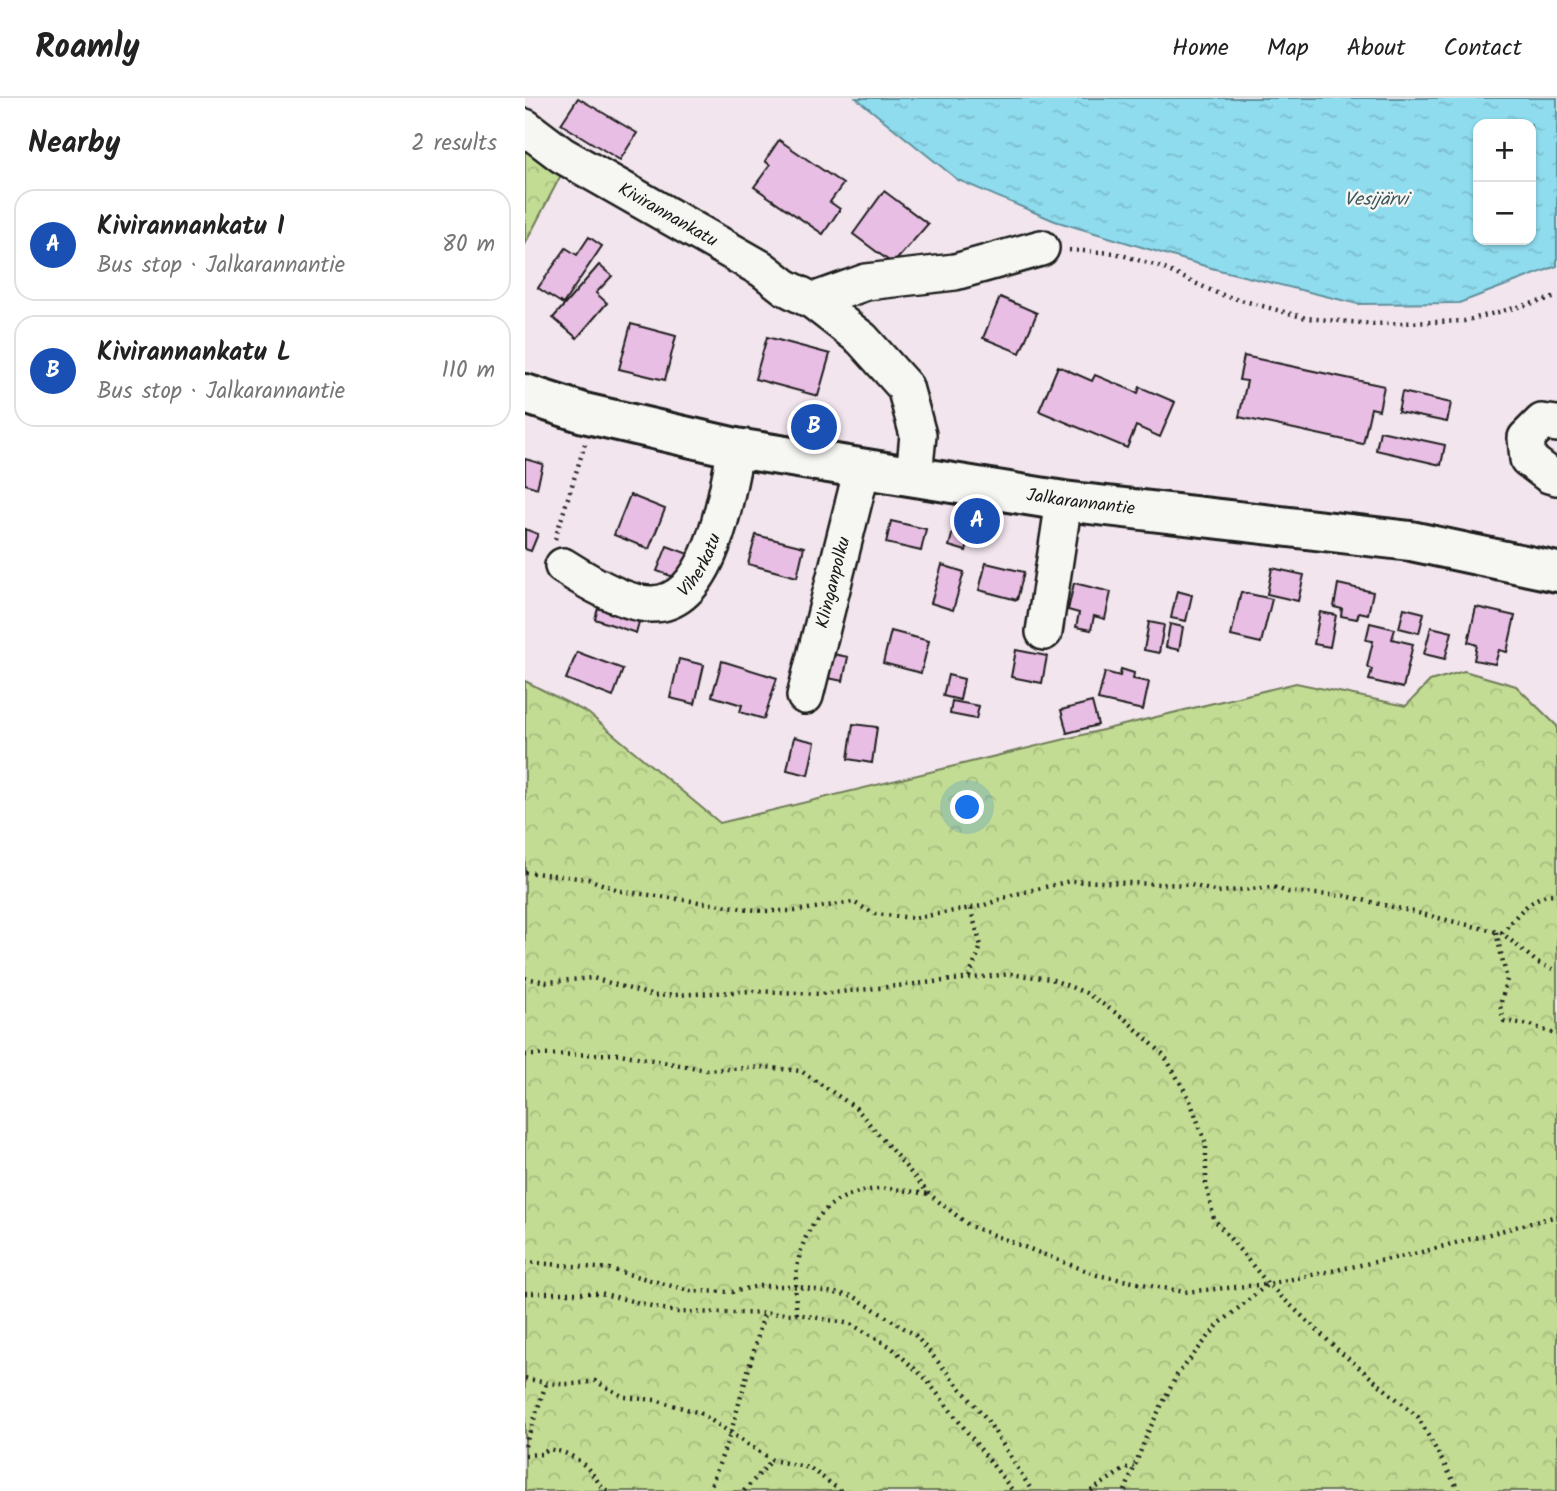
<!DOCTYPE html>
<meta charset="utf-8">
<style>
body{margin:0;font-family:Kalam,sans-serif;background:#f6f6f6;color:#222}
.controls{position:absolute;right:21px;top:21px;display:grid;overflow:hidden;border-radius:14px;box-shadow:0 2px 5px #0004}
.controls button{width:63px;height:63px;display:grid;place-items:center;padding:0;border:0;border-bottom:2px solid #e0e0e0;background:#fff;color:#222;font:35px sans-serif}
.you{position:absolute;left:443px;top:710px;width:24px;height:24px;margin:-18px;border:5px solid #fff;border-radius:50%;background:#1a73e8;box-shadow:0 0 0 10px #1a73e833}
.badge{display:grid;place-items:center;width:46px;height:46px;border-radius:50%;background:#2563eb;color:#fff;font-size:23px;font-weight:700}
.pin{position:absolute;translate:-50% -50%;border:4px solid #fff;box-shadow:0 2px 7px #0006}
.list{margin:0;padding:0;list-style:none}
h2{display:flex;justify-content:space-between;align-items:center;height:91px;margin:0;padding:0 28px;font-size:30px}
h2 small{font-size:23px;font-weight:400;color:#767676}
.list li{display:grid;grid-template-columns:46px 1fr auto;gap:21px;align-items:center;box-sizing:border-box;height:112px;margin:0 14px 14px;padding:0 14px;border:2px solid #e0e0e0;border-radius:21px}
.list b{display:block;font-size:26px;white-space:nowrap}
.list p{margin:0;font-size:23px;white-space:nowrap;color:#767676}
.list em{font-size:23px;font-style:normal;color:#767676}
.map{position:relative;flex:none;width:1032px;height:1393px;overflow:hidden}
header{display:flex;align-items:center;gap:42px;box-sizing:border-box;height:98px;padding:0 35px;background:#fff;border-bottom:2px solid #e0e0e0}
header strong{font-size:33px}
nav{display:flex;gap:38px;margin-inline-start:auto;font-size:24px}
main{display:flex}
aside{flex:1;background:#fff}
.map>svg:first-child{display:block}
.forest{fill:url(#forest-crowns);stroke:#6f7c58;stroke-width:2}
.water{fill:url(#water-ripples);stroke:#618f9b;stroke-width:2;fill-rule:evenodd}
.building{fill:#e9bee4;stroke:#1c1c1c;stroke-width:2}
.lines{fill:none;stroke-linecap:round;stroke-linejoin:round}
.minor-casing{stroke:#1c1c1c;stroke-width:40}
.major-casing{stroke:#1c1c1c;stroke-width:44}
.path{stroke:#1c1c1c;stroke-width:4.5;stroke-dasharray:2 5;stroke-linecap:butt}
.minor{stroke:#f6f6f2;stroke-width:35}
.major{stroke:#f6f6f2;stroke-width:38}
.labels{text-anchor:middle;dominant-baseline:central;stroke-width:5;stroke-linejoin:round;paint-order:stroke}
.street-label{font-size:18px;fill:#1c1c1c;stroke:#f6f6f2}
.water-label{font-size:19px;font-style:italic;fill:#3e565b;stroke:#f6f6f2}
</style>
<header>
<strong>Roamly</strong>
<nav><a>Home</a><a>Map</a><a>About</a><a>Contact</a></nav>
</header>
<main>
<aside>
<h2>Nearby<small>2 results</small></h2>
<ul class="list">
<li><span class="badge" style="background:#1a4fb4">A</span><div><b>Kivirannankatu I</b><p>Bus stop · Jalkarannantie</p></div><em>80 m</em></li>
<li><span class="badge" style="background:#1a4fb4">B</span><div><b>Kivirannankatu L</b><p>Bus stop · Jalkarannantie</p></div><em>110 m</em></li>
</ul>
</aside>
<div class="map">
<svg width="1032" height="1393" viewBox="0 0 1032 1393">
<defs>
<pattern id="forest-crowns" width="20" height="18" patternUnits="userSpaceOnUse" patternTransform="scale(1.75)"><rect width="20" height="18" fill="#c2dc93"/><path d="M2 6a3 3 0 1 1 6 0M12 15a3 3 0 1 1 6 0" fill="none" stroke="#a6bc7e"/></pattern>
<pattern id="water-ripples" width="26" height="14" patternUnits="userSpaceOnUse" patternTransform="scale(1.75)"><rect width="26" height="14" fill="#8fdcef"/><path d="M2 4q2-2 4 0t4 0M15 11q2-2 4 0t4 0" fill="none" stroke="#7bbccc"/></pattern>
</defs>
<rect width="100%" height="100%" fill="#f2e5ee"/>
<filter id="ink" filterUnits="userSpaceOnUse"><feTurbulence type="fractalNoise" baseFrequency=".0143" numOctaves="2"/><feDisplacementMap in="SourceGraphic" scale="14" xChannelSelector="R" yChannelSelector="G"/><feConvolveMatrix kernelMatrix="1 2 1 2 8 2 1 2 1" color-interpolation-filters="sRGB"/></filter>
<g filter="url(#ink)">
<g class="forest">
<path d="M0,42L36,77L0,146Z"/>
<path d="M939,573L991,588L1032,628V1393H0V583L63,615L195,725L771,585L881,608L905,583Z"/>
</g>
<path class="water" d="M331,0H1032V168L934,205L833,206L690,171L530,123L433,82ZM953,26H1006V142H953Z"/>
<g class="building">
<path d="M53,0L112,35L95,62L36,26Z"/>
<path d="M254,42L318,86L305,104L315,111L298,136L229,89L245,67L240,63Z"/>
<path d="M359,93L403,126L368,166L328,136Z"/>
<path d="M64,139L77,148L38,206L13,190L41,150L52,157Z"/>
<path d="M74,167L87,178L71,195L82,205L52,240L28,220Z"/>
<path d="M475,199L512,215L495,255L458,240Z"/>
<path d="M106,226L151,238L140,282L94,271Z"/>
<path d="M242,239L305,256L293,298L230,281Z"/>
<path d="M719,258L859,288L854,312L846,310L838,346L714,319L722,283L714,282Z"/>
<path d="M533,268L567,283L570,277L613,295L615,289L650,304L635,339L611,328L602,350L514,313Z"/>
<path d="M877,294L926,305L922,324L873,314Z"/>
<path d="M855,333L920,347L916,367L851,352Z"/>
<path d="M0,361L18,366L12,390L0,386Z"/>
<path d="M105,397L140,411L124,451L89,437Z"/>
<path d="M366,423L401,431L396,453L361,445Z"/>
<path d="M0,431L13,436L6,453L0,451Z"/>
<path d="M428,433L445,438L441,453L424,448Z"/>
<path d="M231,437L279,449L272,479L223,466Z"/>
<path d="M142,448L166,457L157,482L132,473Z"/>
<path d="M461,465L499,474L492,502L454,492Z"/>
<path d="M417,467L439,474L428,512L406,505Z"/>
<path d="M747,470L779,477L773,503L742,496Z"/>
<path d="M549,485L586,494L580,521L569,518L566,532L551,529L554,515L543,512Z"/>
<path d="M813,486L848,494L843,516L834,514L832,521L816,518L817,511L809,509Z"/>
<path d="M652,493L667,497L661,523L646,520Z"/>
<path d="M716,494L747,501L736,545L706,538Z"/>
<path d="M951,509L990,518L982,554L974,552L970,566L949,562L952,547L943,544Z"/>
<path d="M73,510L114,524L111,535L70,521Z"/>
<path d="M879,510L899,515L894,535L874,530Z"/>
<path d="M795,514L811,517L805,549L789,546Z"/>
<path d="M624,524L639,527L634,555L619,552Z"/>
<path d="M845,525L870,531L867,541L888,546L878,590L844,582L847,571L842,569L848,543L841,542Z"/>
<path d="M645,526L658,529L654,552L641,549Z"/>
<path d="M906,529L927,534L920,561L899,556Z"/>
<path d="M366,533L404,543L396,575L358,565Z"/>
<path d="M491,552L522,558L517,585L486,579Z"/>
<path d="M52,554L98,571L88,599L41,581Z"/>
<path d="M308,556L323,559L318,583L303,580Z"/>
<path d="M154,561L179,567L170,606L145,600Z"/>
<path d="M197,563L252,580L239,621L215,614L217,607L187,598Z"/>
<path d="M596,571L609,575L608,581L624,584L618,612L573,602L580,574L595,578Z"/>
<path d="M423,577L439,581L435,602L418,598Z"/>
<path d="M427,603L454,608L451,621L425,616Z"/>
<path d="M567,604L573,627L542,635L536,612Z"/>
<path d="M328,626L352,629L347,665L323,661Z"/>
<path d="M269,639L290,644L283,677L262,672Z"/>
</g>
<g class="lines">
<g class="minor-casing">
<g id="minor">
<path id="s1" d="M0,29L37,57L237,171L260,189L288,203L337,241L380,289L393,337L389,378"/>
<path d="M288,203L341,184L430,174L516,150"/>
<path d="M1032,326L1017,324L1001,340L1003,361L1024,377L1032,379"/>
<path id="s2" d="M38,468C60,482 101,507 127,506C187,506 201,396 211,350"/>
<path d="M519,534L539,403"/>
<path id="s3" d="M280,598L337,371"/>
</g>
</g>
<g class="major-casing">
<g id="major">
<path id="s4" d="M0,296L59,315L211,350L539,403L886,443L1032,474"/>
</g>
</g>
<g class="path">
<path d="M544,152L590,155L633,168L694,196L781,220L848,226L939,223L1032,199"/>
<path d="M30,441L60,346"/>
<path d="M0,774L63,781L96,793L238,813H270L328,804L350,816L390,820L457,808L487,797L545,783L666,787L693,794L748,789L763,794L821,798L977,835L1013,865L1032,873"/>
<path d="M971,834L982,881L975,908L979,923L1006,927L1032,937"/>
<path d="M977,835C992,817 1007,796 1032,796"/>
<path d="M444,879L456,848L445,809"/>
<path d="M0,880L22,884L68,880L129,898L228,893L296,896L485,876L526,881L561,895L600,921L639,957L664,1000L681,1046V1087L689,1121L743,1186L813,1252L893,1319L934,1393"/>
<path d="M0,957L95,956L182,972L240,969L276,973L331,1010L404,1096L445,1128L572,1177L659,1194L743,1186"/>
<path d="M0,1164L85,1171L165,1193L207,1194L233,1188H268L328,1198L390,1237L461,1320L507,1393"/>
<path d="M0,1195H75L150,1214L272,1216L326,1226L366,1249L401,1281L488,1393"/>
<path d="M272,1216C264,1157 285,1094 355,1091C370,1090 387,1094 403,1096"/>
<path d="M0,1280C25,1287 45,1288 70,1283L99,1299L130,1302L175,1315L247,1362L285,1370L316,1393"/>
<path d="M0,1348L21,1286"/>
<path d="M0,1357L17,1356L24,1351C52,1356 63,1368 78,1391L84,1393"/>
<path d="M184,1393L206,1334L239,1216"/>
<path d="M219,1393L247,1362"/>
<path d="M566,1393L601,1370L609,1369"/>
<path d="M600,1393L623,1334L652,1277L694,1226L743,1186L889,1156L1032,1118"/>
</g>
<use href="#minor" class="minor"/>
<use href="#major" class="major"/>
</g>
</g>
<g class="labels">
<g class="street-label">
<text stroke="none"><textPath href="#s1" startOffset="168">Kivirannankatu</textPath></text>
<text stroke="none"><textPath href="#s4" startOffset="567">Jalkarannantie</textPath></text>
<text stroke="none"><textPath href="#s2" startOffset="164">Viherkatu</textPath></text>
<text stroke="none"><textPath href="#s3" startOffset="117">Klinganpolku</textPath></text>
</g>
<g class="water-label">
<text x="851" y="102">Vesijärvi</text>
</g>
</g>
</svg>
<div class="controls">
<button>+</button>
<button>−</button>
</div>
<div class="you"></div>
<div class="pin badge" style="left:452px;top:423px;background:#1a4fb4">A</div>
<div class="pin badge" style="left:289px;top:329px;background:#1a4fb4">B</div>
</div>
</main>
